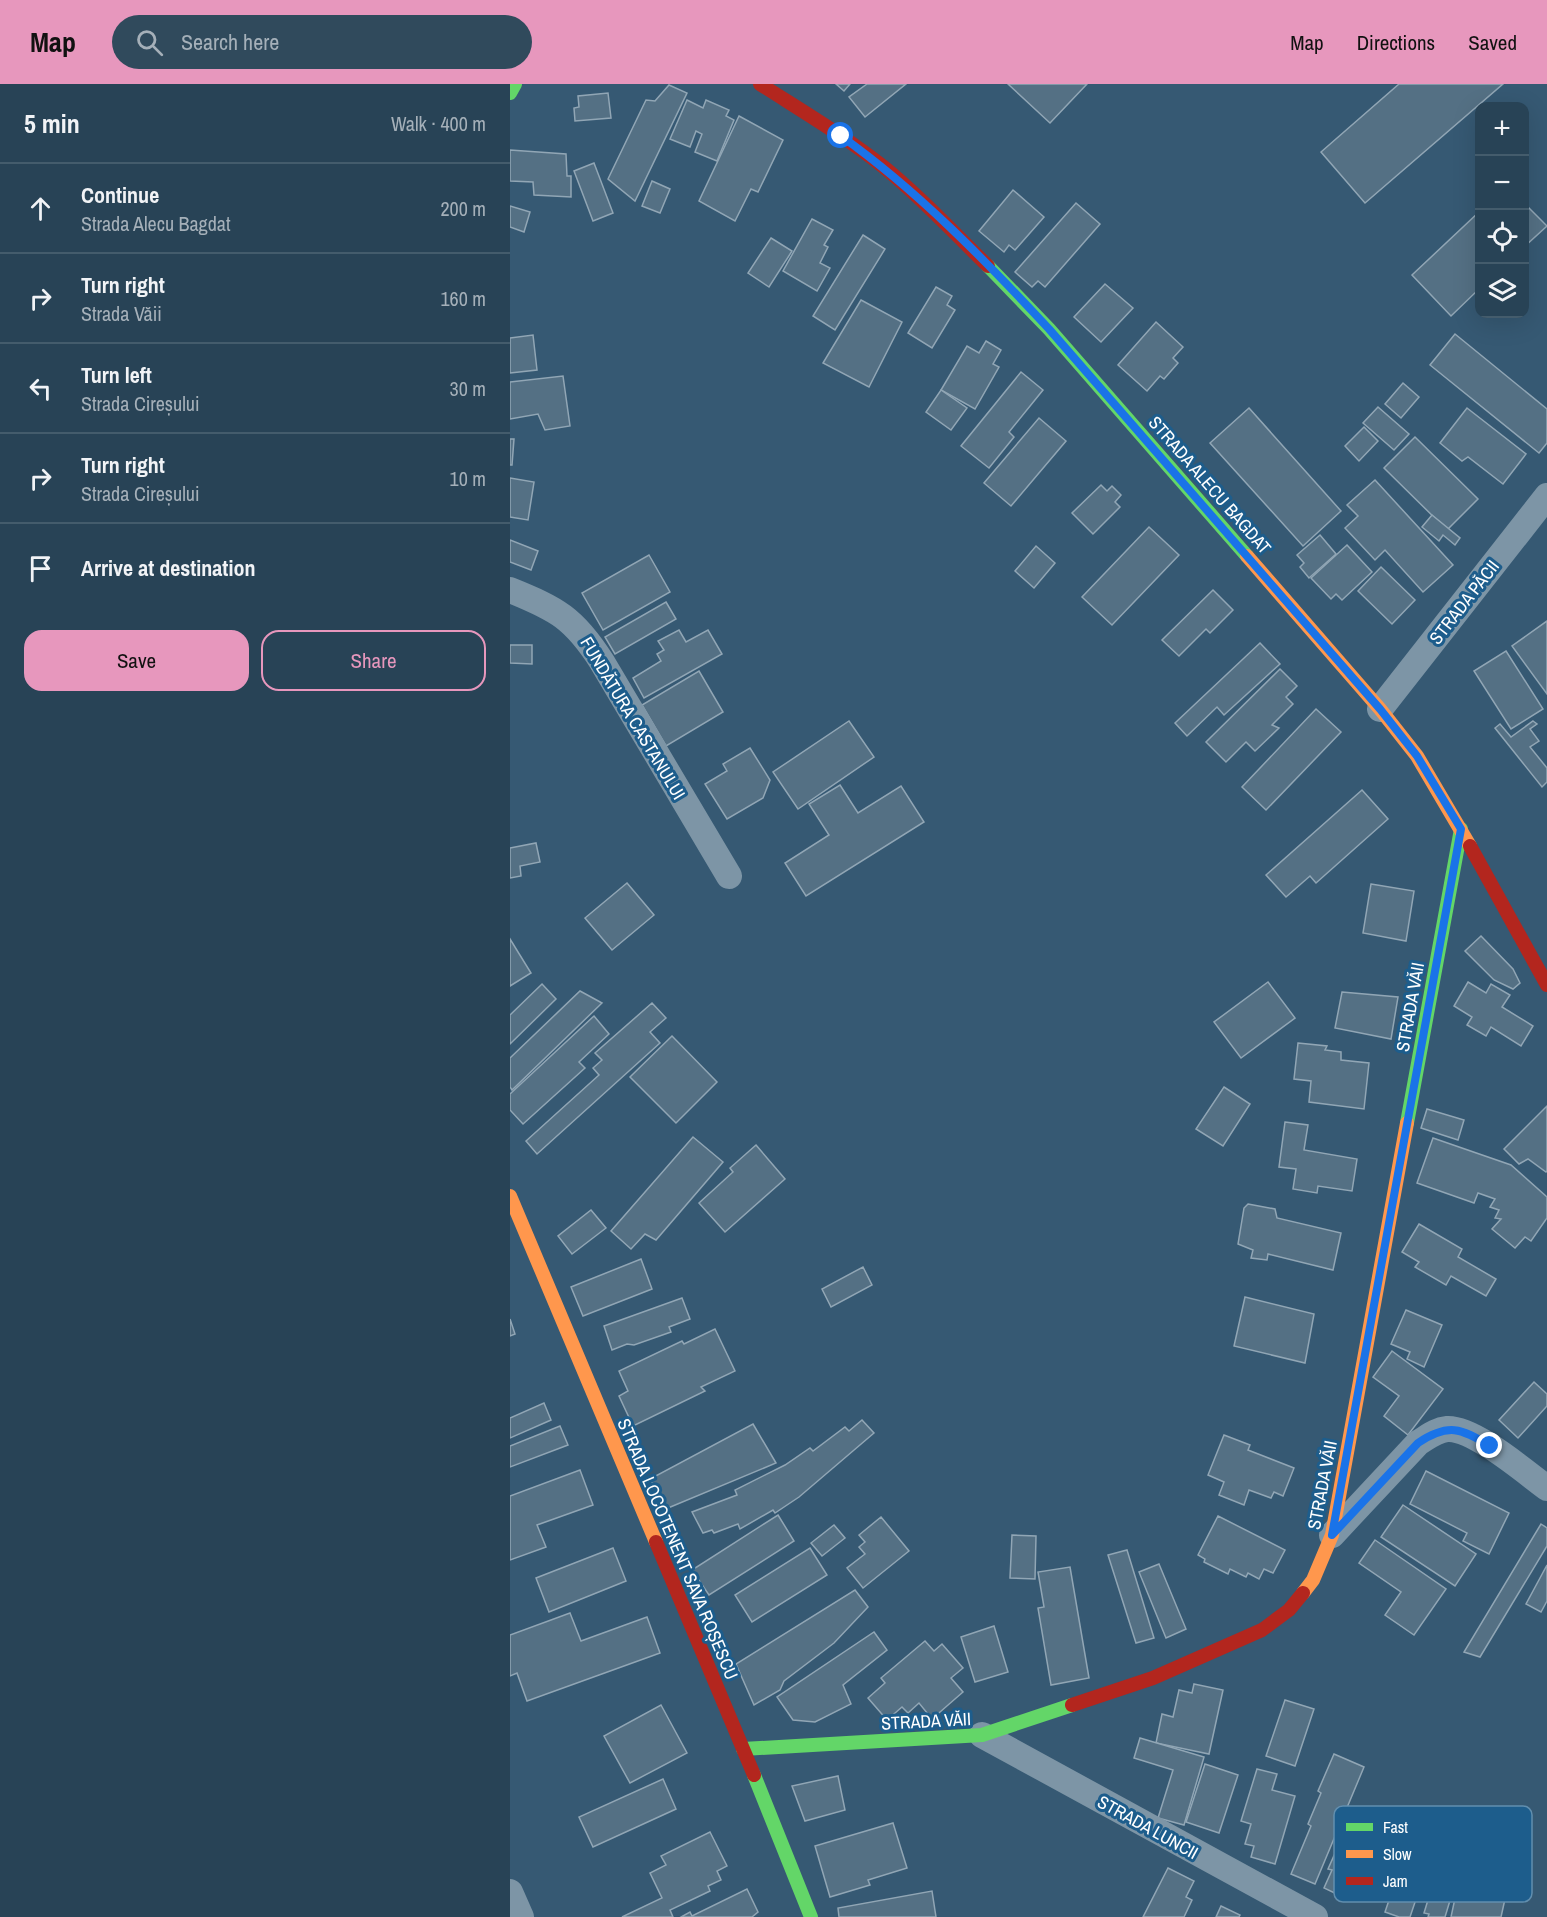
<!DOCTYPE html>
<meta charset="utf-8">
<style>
body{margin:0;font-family:"Archivo Narrow",sans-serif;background:#304a5c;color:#f1f3f6}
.controls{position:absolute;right:18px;top:18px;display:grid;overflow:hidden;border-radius:12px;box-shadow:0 6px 24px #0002}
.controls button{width:54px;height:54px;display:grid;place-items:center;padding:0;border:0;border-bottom:2px solid #445c6c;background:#284356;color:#f1f3f6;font:30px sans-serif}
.stop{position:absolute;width:18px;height:18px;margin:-14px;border:4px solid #1a73e8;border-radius:50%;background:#fff}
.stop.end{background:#1a73e8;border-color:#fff;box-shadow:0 2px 6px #0008}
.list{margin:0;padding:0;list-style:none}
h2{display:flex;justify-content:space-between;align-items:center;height:78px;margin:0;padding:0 24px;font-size:26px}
h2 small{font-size:20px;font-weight:400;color:#a5b0b9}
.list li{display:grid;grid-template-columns:39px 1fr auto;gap:18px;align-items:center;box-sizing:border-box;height:90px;padding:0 24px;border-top:2px solid #445c6c}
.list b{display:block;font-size:22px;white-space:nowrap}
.list p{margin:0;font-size:20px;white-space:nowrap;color:#a5b0b9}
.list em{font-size:20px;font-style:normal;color:#a5b0b9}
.actions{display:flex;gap:12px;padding:18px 24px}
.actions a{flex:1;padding:14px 0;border:2px solid #e797bd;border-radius:18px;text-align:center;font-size:21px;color:#e797bd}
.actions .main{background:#e797bd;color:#111}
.icon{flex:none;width:33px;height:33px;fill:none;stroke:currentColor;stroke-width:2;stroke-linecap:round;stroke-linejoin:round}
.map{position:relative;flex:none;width:1037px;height:1833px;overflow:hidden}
header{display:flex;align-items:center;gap:36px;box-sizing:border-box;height:84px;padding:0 30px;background:#e797bd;color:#111}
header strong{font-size:28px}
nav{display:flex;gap:33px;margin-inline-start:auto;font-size:21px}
.search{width:420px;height:54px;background:#304a5c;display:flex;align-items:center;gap:15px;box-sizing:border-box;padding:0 21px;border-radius:33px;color:#a5b0b9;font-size:22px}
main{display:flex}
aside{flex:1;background:#284356}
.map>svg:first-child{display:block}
.building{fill:#547084;stroke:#91a6b5;stroke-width:1.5}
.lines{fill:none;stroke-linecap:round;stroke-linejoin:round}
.street{stroke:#7d95a6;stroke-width:26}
.fast{stroke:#63d668;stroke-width:14}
.slow{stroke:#ff974d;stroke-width:14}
.jam{stroke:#b3261e;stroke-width:14}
.route{stroke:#1a73e8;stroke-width:8}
.labels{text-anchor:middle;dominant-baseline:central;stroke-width:6;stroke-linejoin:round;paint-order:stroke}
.street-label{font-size:18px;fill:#fff;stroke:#1d5d8c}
.key{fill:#1d5d8c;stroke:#618eae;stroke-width:1.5}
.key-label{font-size:16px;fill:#fff}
</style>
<header>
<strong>Map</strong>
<div class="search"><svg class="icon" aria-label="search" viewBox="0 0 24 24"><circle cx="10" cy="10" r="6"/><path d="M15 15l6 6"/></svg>Search here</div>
<nav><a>Map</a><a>Directions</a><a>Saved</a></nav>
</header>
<main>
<aside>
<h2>5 min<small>Walk · 400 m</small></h2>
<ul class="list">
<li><svg class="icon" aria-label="ahead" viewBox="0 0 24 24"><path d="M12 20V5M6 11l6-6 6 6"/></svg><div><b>Continue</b><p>Strada Alecu Bagdat</p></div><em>200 m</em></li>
<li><svg class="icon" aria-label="right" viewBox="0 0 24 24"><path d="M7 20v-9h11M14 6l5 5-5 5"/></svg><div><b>Turn right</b><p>Strada Văii</p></div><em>160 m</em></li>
<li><svg class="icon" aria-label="left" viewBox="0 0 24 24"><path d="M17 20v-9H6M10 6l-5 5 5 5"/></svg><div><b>Turn left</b><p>Strada Cireșului</p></div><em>30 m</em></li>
<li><svg class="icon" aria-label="right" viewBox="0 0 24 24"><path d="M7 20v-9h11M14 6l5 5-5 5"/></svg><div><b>Turn right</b><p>Strada Cireșului</p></div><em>10 m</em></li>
<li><svg class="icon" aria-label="arrive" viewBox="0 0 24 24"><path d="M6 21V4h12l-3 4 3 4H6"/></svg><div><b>Arrive at destination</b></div></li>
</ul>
<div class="actions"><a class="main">Save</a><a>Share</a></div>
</aside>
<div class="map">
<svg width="1037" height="1833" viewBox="0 0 1037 1833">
<rect width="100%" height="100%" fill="#365973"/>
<g class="building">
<path d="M326,0H340L334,7Z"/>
<path d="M357,0H396L355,33L339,13Z"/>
<path d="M498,0H577L540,39Z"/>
<path d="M889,0H993L855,119L811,68Z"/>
<path d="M159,1L177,9L125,117L98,95L136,16L145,17Z"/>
<path d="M98,9L101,34L65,37L64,24L69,23L68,12Z"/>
<path d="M177,16L193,24L196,16L219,26L216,32L224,36L207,77L185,68L192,50L186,47L180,63L160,55Z"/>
<path d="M229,32L273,56L248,108L241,105L225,137L189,117Z"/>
<path d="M0,66L56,70L57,92H61V113L24,111L23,98L0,97Z"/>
<path d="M84,79L103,129L83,137L64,87Z"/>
<path d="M142,97L160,105L150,129L132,122Z"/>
<path d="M503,106L534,133L505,166L499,161L494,168L469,147Z"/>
<path d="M566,119L590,140L535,203L528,197L522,203L505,188Z"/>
<path d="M1014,119L1037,142L1014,163Z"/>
<path d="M0,122L20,128L14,148L0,143Z"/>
<path d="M969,128V205L941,232L902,191Z"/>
<path d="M302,135L323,146L314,161L318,163L310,179L320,184L307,207L273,187Z"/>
<path d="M353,151L375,165L325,246L303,232Z"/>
<path d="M261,154L282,167L259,203L238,189Z"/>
<path d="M595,200L623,224L591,258L564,233Z"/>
<path d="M426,203L442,212L437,221L445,226L422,264L398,249Z"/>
<path d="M351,216L392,238L359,303L313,279Z"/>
<path d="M646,238L673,263L663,274L668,279L654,295L650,292L637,307L608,281Z"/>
<path d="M945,250L1037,325V359L1029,369L920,281Z"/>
<path d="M23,251L27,286L0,289V254Z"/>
<path d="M476,257L491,266L483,280L489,283L465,325L431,306L457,262L469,269Z"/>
<path d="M511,288L533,306L499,348L504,353L479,384L451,362Z"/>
<path d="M53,292L60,342L35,346L28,330L0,335V298Z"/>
<path d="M893,299L909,313L891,334L875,320Z"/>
<path d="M431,306L457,324L441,346L416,328Z"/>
<path d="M868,323L899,350L884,366L853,339Z"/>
<path d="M739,324L831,427L793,462L700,359Z"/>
<path d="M957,324L1016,370L993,400L958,373L952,377L930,359Z"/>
<path d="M529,334L556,357L501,422L474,399Z"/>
<path d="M854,343L868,357L849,377L835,362Z"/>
<path d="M905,353L968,415L937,446L874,384Z"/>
<path d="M0,355H4L2,381H0Z"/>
<path d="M0,394L24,398L18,436L0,433Z"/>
<path d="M865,396L943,481L913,508L875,466L865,476L835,444L848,432L837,421Z"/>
<path d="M591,401L597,407L602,402L611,411L605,418L610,423L583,450L562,429Z"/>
<path d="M922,431L950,454L945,461L933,451L929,457L912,443Z"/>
<path d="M639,443L669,471L602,541L572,513Z"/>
<path d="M810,451L826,470L799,494L790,483L794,479L787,471Z"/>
<path d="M0,456L28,467L21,486L0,478Z"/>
<path d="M837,461L862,488L832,516L826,510L821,515L801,494Z"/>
<path d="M526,462L545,479L524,504L505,487Z"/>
<path d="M139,471L160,508L93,546L72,509Z"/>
<path d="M871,483L905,516L882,540L848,507Z"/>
<path d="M703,506L723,526L700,549L696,545L669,572L652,556Z"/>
<path d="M156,518L166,535L105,570L95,553Z"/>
<path d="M1037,537V610L1002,562Z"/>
<path d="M169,546L176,558L198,546L212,570L134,614L123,594L151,577L147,570L154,566L148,557Z"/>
<path d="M750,559L770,580L714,631L707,623L677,652L665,639Z"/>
<path d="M0,561H22V580L0,579Z"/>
<path d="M996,567L1033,625L1001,645L964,587Z"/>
<path d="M770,585L787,602L776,613L783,620L762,641L769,644L745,667L736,658L716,678L696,658Z"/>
<path d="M189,587L213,628L156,662L132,621Z"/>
<path d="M806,625L831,648L756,726L732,703Z"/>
<path d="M339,637L364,673L288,725L263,688Z"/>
<path d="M1023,637L1027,640L1020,645L1029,657L1020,663L1037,684V698L1032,703L985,644L990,640L1001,653Z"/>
<path d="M240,664L260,696L253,714L217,735L195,700L217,687L213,680Z"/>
<path d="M330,701L348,729L391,702L414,738L296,812L275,779L319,751L299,720Z"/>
<path d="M852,706L878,735L806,799L800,792L776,813L756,791Z"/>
<path d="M26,759L30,778L10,782L11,792L0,794V764Z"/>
<path d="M117,799L144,831L102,866L75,834Z"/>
<path d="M861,800L904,807L896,857L853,849Z"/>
<path d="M971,852L1003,885L1010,899L1003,905L984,896L955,867Z"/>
<path d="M0,855L21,889L0,902Z"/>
<path d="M758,898L785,934L731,974L704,938Z"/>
<path d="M958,898L976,909L981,900L1000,911L992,923L1023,942L1011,962L981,943L976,952L957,941L962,933L944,922Z"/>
<path d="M32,900L46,915L0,960V931Z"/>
<path d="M70,907L92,919L2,1006L0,1003V974Z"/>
<path d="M832,908L888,913L881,955L825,944Z"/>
<path d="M142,919L156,934L140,948L150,959L27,1070L16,1057L89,991L83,984L92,976L85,969Z"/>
<path d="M84,932L99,950L69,978L75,984L13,1040L0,1026V1010Z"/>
<path d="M162,952L207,998L166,1039L120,993Z"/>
<path d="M788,959L817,962L815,966L831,968V976L859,979L854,1025L799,1018L801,997L784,995Z"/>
<path d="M714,1003L740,1020L713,1062L686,1045Z"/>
<path d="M1037,1022V1087L1036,1088L1018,1075L1009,1080L994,1065Z"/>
<path d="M917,1025L954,1036L948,1056L911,1044Z"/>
<path d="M775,1038L798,1041L794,1066L847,1075L842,1107L808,1102L807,1109L783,1105L786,1085L769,1083Z"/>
<path d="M183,1053L213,1078L146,1156L135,1150L121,1165L101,1147Z"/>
<path d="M923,1054L1001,1081L1037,1113V1134L1021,1157L1015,1153L1005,1164L982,1145L991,1135L985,1134L989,1126L980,1123L985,1115L968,1109L964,1119L907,1099Z"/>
<path d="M246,1061L275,1095L215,1148L189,1119L223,1088L220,1084Z"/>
<path d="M738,1120L765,1125L767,1134L831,1149L823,1186L758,1170L757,1176L741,1174L743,1166L728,1160L734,1124Z"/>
<path d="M81,1126L96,1144L62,1170L48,1152Z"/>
<path d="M909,1140L952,1165L948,1173L986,1195L976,1212L941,1192L936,1201L905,1183L909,1178L892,1168Z"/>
<path d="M131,1175L142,1205L73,1232L61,1203Z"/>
<path d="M353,1183L362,1201L321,1223L312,1205Z"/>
<path d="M735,1213L804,1230L795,1279L724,1262Z"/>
<path d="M172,1214L180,1235L159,1243L161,1248L124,1261L117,1260L102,1266L94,1242Z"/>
<path d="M896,1226L932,1241L914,1283L897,1275L900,1268L881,1260Z"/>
<path d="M0,1235L5,1250L0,1252Z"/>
<path d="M205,1245L225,1287L191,1303L195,1307L123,1342L109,1312L118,1307L109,1287L172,1257L174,1260Z"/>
<path d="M882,1267L933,1305L898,1351L874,1332L889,1312L863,1293Z"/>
<path d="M1024,1298L1037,1310V1322L1008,1354L989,1336Z"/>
<path d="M34,1319L41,1336L0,1354V1334Z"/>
<path d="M352,1336L364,1349L289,1413L265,1429L263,1426L230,1445L228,1440L204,1449L202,1446L193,1449L182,1428L227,1411L225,1406L275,1381L300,1364L303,1367L335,1343L339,1347Z"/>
<path d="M243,1340L266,1379L158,1424L140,1395Z"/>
<path d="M50,1342L58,1361L0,1383V1362Z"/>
<path d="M714,1351L740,1361L738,1366L784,1384L773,1412L764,1408L761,1414L739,1406L734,1421L709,1411L714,1398L698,1391Z"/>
<path d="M70,1386L83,1421L27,1441L36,1463L0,1476V1412Z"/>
<path d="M916,1387L999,1429L979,1470L953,1457L957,1449L900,1420Z"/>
<path d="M893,1421L966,1470L945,1502L871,1453Z"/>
<path d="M268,1431L284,1457L199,1511L182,1486Z"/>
<path d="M708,1432L775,1466L763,1489L754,1485L749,1495L738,1489L736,1493L720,1485L718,1490L694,1478L695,1475L688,1471Z"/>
<path d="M371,1433L399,1467L353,1504L337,1484L355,1470L349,1463L355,1458L349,1451Z"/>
<path d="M1031,1440L1037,1444V1462L970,1573L954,1568Z"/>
<path d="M324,1441L335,1454L312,1472L301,1459Z"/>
<path d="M502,1451L526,1452L525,1495L500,1494Z"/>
<path d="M865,1456L936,1505L904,1551L875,1531L891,1508L849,1479Z"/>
<path d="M103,1464L116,1497L39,1528L26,1494Z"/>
<path d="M300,1464L317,1491L242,1538L225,1511Z"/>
<path d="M617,1466L644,1554L626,1559L598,1471Z"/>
<path d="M649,1480L676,1545L656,1554L629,1488Z"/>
<path d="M1037,1481V1517L1031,1528L1016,1520Z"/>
<path d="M560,1483L579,1594L541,1601L528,1524L534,1523L528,1488Z"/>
<path d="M345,1506L358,1523L324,1559L274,1597L270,1606L244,1621L226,1580Z"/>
<path d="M60,1529L71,1557L137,1533L150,1569L17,1617L7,1589L0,1592V1551Z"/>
<path d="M484,1542L498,1588L465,1598L451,1553Z"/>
<path d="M364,1548L377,1566L333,1601L341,1620L305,1638L283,1636L267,1613Z"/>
<path d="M415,1557L424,1567L432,1560L453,1584L441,1594L453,1608L422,1635L409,1619L398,1629L392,1623L377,1636L358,1614L375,1599L371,1594Z"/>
<path d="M684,1600L713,1606L699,1670L646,1659L652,1630L663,1633L669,1606L682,1609Z"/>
<path d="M775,1616L804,1625L785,1682L756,1672Z"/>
<path d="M151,1621L177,1669L120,1699L94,1652Z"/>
<path d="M630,1654L694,1673L674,1741L648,1734L663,1686L624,1674Z"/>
<path d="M824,1670L854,1683L805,1800L781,1790L801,1742L798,1740L811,1709L808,1707Z"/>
<path d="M695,1680L728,1691L709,1749L676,1738Z"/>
<path d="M747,1685L767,1690L762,1706L785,1712L765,1780L741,1773L744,1762L735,1760L741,1740L731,1737Z"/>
<path d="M328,1692L335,1726L295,1737L282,1702Z"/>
<path d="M153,1695L166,1725L83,1763L69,1733Z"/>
<path d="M844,1727L874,1739L845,1807L839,1804L835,1814L814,1804L822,1786L818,1785Z"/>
<path d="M906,1736L930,1744L900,1833H889L875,1828Z"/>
<path d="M383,1739L397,1784L358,1796L360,1801L320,1813L305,1762Z"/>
<path d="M200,1748L217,1782L207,1787L211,1796L198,1802L200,1807L160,1826L163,1833H112L152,1814L140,1789L156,1781L151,1772Z"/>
<path d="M934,1751L958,1757L935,1833H918L919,1830L914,1829L918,1816L915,1815Z"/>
<path d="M953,1777L1001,1788L991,1833H941Z"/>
<path d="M658,1784L684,1797L676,1813L682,1816L674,1833H633Z"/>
<path d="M237,1805L248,1828L242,1833H171L180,1828L182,1832Z"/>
<path d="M422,1807L426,1833H329L328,1824Z"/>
<path d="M711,1822L730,1831L729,1833H706Z"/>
</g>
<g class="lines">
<g class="street">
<path d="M0,506C47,525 64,534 92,578L219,792"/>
<path d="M870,625L1037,412"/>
<path d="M822,1451L908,1359C918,1353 926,1346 937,1345C963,1343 1015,1388 1037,1404"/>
<path d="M472,1651L805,1833"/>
<path d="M0,1808L11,1833"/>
</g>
<g class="fast">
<path d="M0,9L5,0"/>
<path d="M478,182L539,245L737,472"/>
<path d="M897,1039L951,745"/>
<path d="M233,1665L472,1651L562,1621"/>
<path d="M244,1691L301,1833"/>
</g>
<g class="slow">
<path d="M737,472L870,625L907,672L960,762"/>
<path d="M0,1112L146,1458"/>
<path d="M793,1509L803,1496L822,1451L897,1039"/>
</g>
<g class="jam">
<path d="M250,0C292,27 336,53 375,84C412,114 444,149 478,182"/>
<path d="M960,762L1037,901"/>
<path d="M146,1458L244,1691"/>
<path d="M562,1621L643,1594L752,1546L779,1526L793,1509"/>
</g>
</g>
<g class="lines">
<path class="route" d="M331,52C408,107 475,176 539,245L870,625L907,672L951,745L822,1451L908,1359C938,1339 951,1344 980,1362"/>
</g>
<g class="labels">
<g class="street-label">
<text transform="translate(700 401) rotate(49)">STRADA ALECU BAGDAT</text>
<text transform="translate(954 518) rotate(-52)">STRADA PĂCII</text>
<text transform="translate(123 634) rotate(59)">FUNDĂTURA CASTANULUI</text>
<text transform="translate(900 923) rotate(-80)">STRADA VĂII</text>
<text transform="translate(812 1401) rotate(-79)">STRADA VĂII</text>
<text transform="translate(168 1465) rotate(67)">STRADA LOCOTENENT SAVA ROȘESCU</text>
<text transform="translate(416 1637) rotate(-3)">STRADA VĂII</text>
<text transform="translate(638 1743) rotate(29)">STRADA LUNCII</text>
</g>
</g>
<rect x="824" y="1722" width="198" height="96" rx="9" class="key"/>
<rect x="836" y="1739" width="27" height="8" fill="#63d668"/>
<rect x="836" y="1766" width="27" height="8" fill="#ff974d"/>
<rect x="836" y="1793" width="27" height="8" fill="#b3261e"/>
<g class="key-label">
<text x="873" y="1749">Fast</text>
<text x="873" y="1776">Slow</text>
<text x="873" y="1803">Jam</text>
</g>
</svg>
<div class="controls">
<button>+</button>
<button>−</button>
<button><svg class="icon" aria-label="locate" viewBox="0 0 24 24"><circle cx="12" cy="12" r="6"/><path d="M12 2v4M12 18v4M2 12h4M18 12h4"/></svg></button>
<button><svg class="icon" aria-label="layers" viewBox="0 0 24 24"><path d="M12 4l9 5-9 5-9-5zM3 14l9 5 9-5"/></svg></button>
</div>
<div class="stop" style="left:331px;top:52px"></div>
<div class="stop end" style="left:980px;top:1362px"></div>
</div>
</main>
